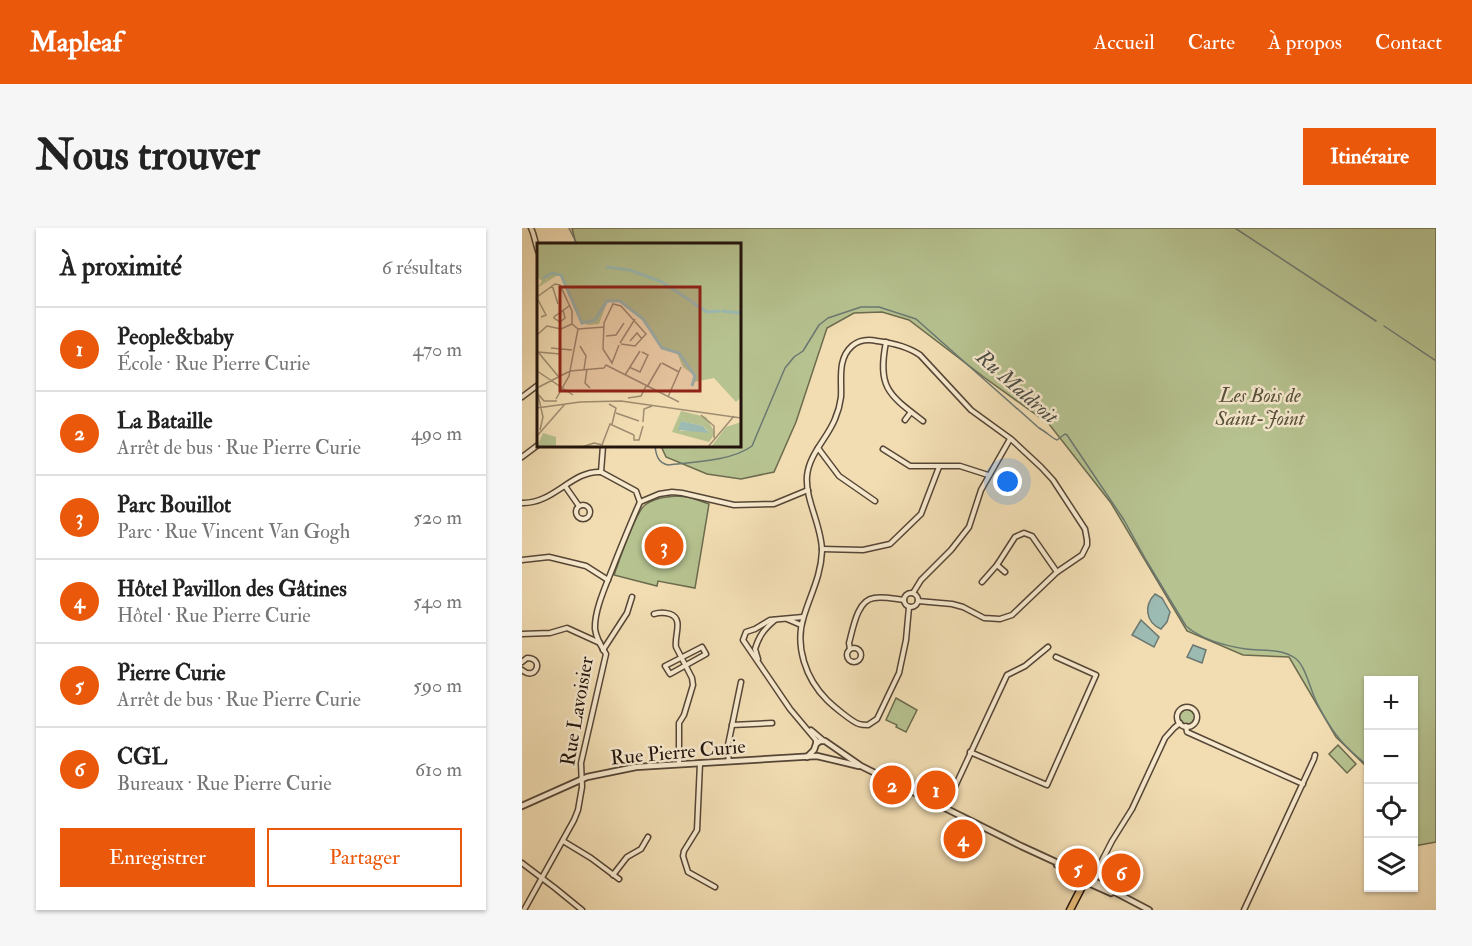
<!DOCTYPE html>
<html lang="fr">
<meta charset="utf-8">
<style>
body{margin:0;font-family:"IM FELL Double Pica",serif;background:#f6f6f6;color:#222}
.controls{position:absolute;right:18px;bottom:18px;display:grid;overflow:hidden;border-radius:0px;box-shadow:0 2px 4px #0004}
.controls button{width:54px;height:54px;display:grid;place-items:center;padding:0;border:0;border-bottom:2px solid #e0e0e0;background:#fff;color:#222;font:30px sans-serif}
.you{position:absolute;left:486px;top:254px;width:21px;height:21px;margin:-15px;border:4px solid #fff;border-radius:50%;background:#1a73e8;box-shadow:0 0 0 9px #1a73e833}
.badge{display:grid;place-items:center;width:39px;height:39px;border-radius:50%;background:#ea580c;color:#fff;font-size:20px;font-weight:700}
.pin{position:absolute;translate:-50% -50%;border:3px solid #fff;box-shadow:0 2px 6px #0006}
.list{margin:0;padding:0;list-style:none}
h2{display:flex;justify-content:space-between;align-items:center;height:78px;margin:0;padding:0 24px;font-size:26px}
h2 small{font-size:20px;font-weight:400;color:#767676}
.list li{display:grid;grid-template-columns:39px 1fr auto;gap:18px;align-items:center;box-sizing:border-box;height:84px;padding:0 24px;border-top:2px solid #e0e0e0}
.list b{display:block;font-size:22px;white-space:nowrap}
.list p{margin:0;font-size:20px;white-space:nowrap;color:#767676}
.list em{font-size:20px;font-style:normal;color:#767676}
.actions{display:flex;gap:12px;padding:18px 24px}
.actions a{flex:1;padding:14px 0;border:2px solid #ea580c;border-radius:0px;text-align:center;font-size:21px;color:#ea580c}
.actions .main{background:#ea580c;color:#fff}
.icon{flex:none;width:33px;height:33px;fill:none;stroke:currentColor;stroke-width:2;stroke-linecap:round;stroke-linejoin:round}
.map{position:relative;flex:none;width:914px;height:682px;overflow:hidden;border-radius:0px}
header{display:flex;align-items:center;gap:36px;box-sizing:border-box;height:84px;padding:0 30px;background:#ea580c;color:#fff}
header strong{font-size:28px}
nav{display:flex;gap:33px;margin-inline-start:auto;font-size:21px}
.intro{display:flex;align-items:center;justify-content:space-between;box-sizing:border-box;height:144px;padding:0 36px}
h1{margin:0;font-size:42px}
.button{padding:15px 27px;border-radius:0px;background:#ea580c;color:#fff;font-size:21px;font-weight:700}
main{display:flex;gap:36px;padding:0 36px}
aside{flex:1;background:#fff;border-radius:0px;box-shadow:0 2px 4px #0004}
.map>svg:first-child{display:block}
.green{fill:#b6c290;stroke:#6c6b4e;stroke-width:1.5}
.water{fill:#9cbbb3;stroke:#6b7871;stroke-width:1.5}
.lines{fill:none;stroke-linecap:round;stroke-linejoin:round}
.stream{stroke:#6b7871;stroke-width:1.5}
.minor-casing{stroke:#564636;stroke-width:7}
.tertiary-casing{stroke:#564636;stroke-width:8}
.trunk-casing{stroke:#22140d;stroke-width:9}
.minor{stroke:#f7e9ce;stroke-width:4}
.tertiary{stroke:#f7e9ce;stroke-width:4.5}
.trunk{stroke:#e9be7a;stroke-width:6}
.labels{text-anchor:middle;dominant-baseline:central;stroke-width:5;stroke-linejoin:round;paint-order:stroke}
.park-label{font-size:20px;font-style:italic;fill:#56513b;stroke:#f7e9ce}
.street-label{font-size:20px;fill:#22140d;stroke:#f7e9ce}
.water-label{font-size:21px;font-style:italic;fill:#4d4e47;stroke:#f7e9ce}
.inset-river{fill:none;stroke:#9cbbb3;stroke-width:3}
.inset-road{fill:none;stroke:#9f8d71;stroke-width:1.5}
.view{fill:#8f2418;fill-opacity:0.15;stroke:#8f2418;stroke-width:3}
.inset-edge{fill:none;stroke:#22140d;stroke-width:3}
</style>
<header>
<strong>Mapleaf</strong>
<nav><a>Accueil</a><a>Carte</a><a>À propos</a><a>Contact</a></nav>
</header>
<div class="intro"><h1>Nous trouver</h1><a class="button">Itinéraire</a></div>
<main>
<aside>
<h2>À proximité<small>6 résultats</small></h2>
<ul class="list">
<li><span class="badge">1</span><div><b>People&amp;baby</b><p>École · Rue Pierre Curie</p></div><em>470 m</em></li>
<li><span class="badge">2</span><div><b>La Bataille</b><p>Arrêt de bus · Rue Pierre Curie</p></div><em>490 m</em></li>
<li><span class="badge">3</span><div><b>Parc Bouillot</b><p>Parc · Rue Vincent Van Gogh</p></div><em>520 m</em></li>
<li><span class="badge">4</span><div><b>Hôtel Pavillon des Gâtines</b><p>Hôtel · Rue Pierre Curie</p></div><em>540 m</em></li>
<li><span class="badge">5</span><div><b>Pierre Curie</b><p>Arrêt de bus · Rue Pierre Curie</p></div><em>590 m</em></li>
<li><span class="badge">6</span><div><b>CGL</b><p>Bureaux · Rue Pierre Curie</p></div><em>610 m</em></li>
</ul>
<div class="actions"><a class="main">Enregistrer</a><a>Partager</a></div>
</aside>
<div class="map">
<svg width="914" height="682" viewBox="0 0 914 682">
<rect width="100%" height="100%" fill="#f2ddb3"/>
<filter id="stains"><feTurbulence type="fractalNoise" baseFrequency=".00333" numOctaves="4"/><feColorMatrix values="0 0 0 0 .2 0 0 0 0 .09 0 0 0 0 .02 0 0 0 .5 -.17"/></filter>
<radialGradient id="worn" r=".72"><stop offset=".6" stop-color="#630" stop-opacity="0"/><stop offset="1" stop-color="#630" stop-opacity=".3"/></radialGradient>
<g class="green">
<path d="M50,0H914V614L892,618V452H846V540L814,509L767,429L721,427L665,403L589,275L527,196L463,150L387,92L360,84L332,85L305,100L274,194L252,244L219,251L185,246L144,229L139,218H218V16H54Z"/>
<path d="M155,268L167,269L187,276L173,360L136,353L135,358L92,347C97,333 114,283 123,277C132,270 143,269 155,268Z"/>
<path d="M374,470L395,482L384,504L374,499L375,497L364,492Z"/>
<circle cx="665" cy="489" r="8"/>
<path d="M816,517L834,536L825,545L807,526Z"/>
</g>
<g class="water">
<path d="M633,366L640,370L648,384L645,394L639,401C623,394 622,377 633,366Z"/>
<path d="M619,392L637,409L632,419L610,407Z"/>
<path d="M671,417L684,422L680,435L665,429Z"/>
</g>
<g class="lines">
<g class="stream">
<path d="M47,0L55,16"/>
<path d="M713,0L854,93"/>
<path d="M862,98L914,133"/>
<path d="M133,218C134,227 136,235 146,237C171,234 210,233 230,218L263,140L272,129L281,123L297,97L306,90L339,79H357L394,91L517,200C523,203 531,211 535,212L543,206L545,207L602,292L624,332L664,398C679,411 704,418 724,421C739,423 759,420 773,430C784,438 788,462 795,475C803,491 813,508 826,520C832,527 840,532 846,538"/>
</g>
<g class="minor-casing">
<g id="minor">
<path d="M9,0L11,5L16,23"/>
<path d="M364,114C355,160 367,167 401,193"/>
<path d="M0,169L16,157"/>
<path d="M383,192L389,184"/>
<path d="M296,220L317,248L353,273"/>
<path d="M361,221L388,238H438L466,247"/>
<path d="M0,229L16,217"/>
<path d="M79,244L81,218"/>
<path d="M43,258L57,278"/>
<path d="M118,274L137,266L150,264L160,265L212,277L252,276L286,262"/>
<path d="M0,275C32,276 50,242 79,244L114,263L118,274C109,294 101,314 93,334C86,353 72,381 73,401C74,410 79,418 84,426L59,535L60,559L56,582L52,592L2,682"/>
<circle cx="61" cy="284" r="7"/>
<path d="M300,321L341,322L368,316L399,286L417,239"/>
<path d="M0,332L27,329L64,338L86,352"/>
<path d="M475,337L483,344"/>
<path d="M460,354L475,337L493,309L502,305L510,308L535,344"/>
<circle cx="389" cy="372" r="7"/>
<path d="M391,365L399,352L429,322L447,299L459,262L488,211"/>
<path d="M387,379L384,412L377,445L355,491L346,497C343,497 340,497 337,496C330,494 310,477 305,472C284,451 272,418 282,388C289,365 299,348 300,323C300,298 283,272 285,248C287,226 305,211 313,191C316,184 318,177 319,169C320,152 315,131 330,118C337,112 346,111 355,113C371,115 385,118 398,127L449,182L489,211L519,239L531,252L563,301L565,312V317L560,327L535,344L490,387L478,391L462,390L441,379L430,376L396,373"/>
<path d="M132,386C138,384 142,384 148,386C162,391 152,407 154,419L170,450L171,457L162,487L157,495V536"/>
<path d="M281,389L248,392L233,401L224,404L221,412L268,481L294,512V516"/>
<path d="M265,391L279,397"/>
<path d="M0,406L28,405L45,400L78,415"/>
<path d="M180,419L184,426L148,446L143,438Z"/>
<circle cx="332" cy="427" r="7"/>
<path d="M328,421L327,415C331,401 335,372 352,370C361,368 372,371 382,372"/>
<path d="M81,422L105,385L110,369"/>
<path d="M236,431L233,421C237,408 242,401 253,392"/>
<path d="M0,434L5,430C23,430 14,454 0,442"/>
<circle cx="665" cy="489" r="10"/>
<path d="M210,497L250,495"/>
<path d="M664,498L665,504L781,556"/>
<path d="M289,502L302,513"/>
<path d="M448,524L525,557L574,447L534,429"/>
<path d="M207,533L205,522L219,454"/>
<path d="M178,535L175,602L162,623L161,628L166,644L193,659"/>
<path d="M423,580L485,447L503,438L526,419"/>
<path d="M41,613L69,630L97,651"/>
<path d="M0,635L33,660L60,682"/>
<path d="M91,647L105,629L119,621L126,609"/>
<path d="M570,652L590,613L610,581L643,510L652,500L658,495"/>
<path d="M722,682L792,531L793,527"/>
</g>
</g>
<g class="tertiary-casing">
<g id="tertiary">
<path d="M285,529L292,522L294,516L298,513H303L339,538L499,618L549,641L627,682"/>
<path d="M0,578L65,549L114,539L295,528L337,538"/>
<path d="M535,637L562,653L589,665"/>
</g>
</g>
<g class="trunk-casing">
<path id="trunk" d="M548,682L565,649"/>
</g>
<use href="#minor" class="minor"/>
<use href="#tertiary" class="tertiary"/>
<use href="#trunk" class="trunk"/>
</g>
<g class="labels">
<g class="park-label">
<text x="738" y="167">Les Bois de<tspan x="738" dy="23">Saint-Joint</tspan></text>
</g>
<g class="street-label">
<text transform="translate(55 483) rotate(-80)">Rue Lavoisier</text>
<text transform="translate(156 524) rotate(-5)">Rue Pierre Curie</text>
</g>
<g class="water-label">
<text transform="translate(495 159) rotate(41)">Ru Maldroit</text>
</g>
</g>
<g transform="translate(15 15)">
<rect width="204" height="204" fill="#f2ddb3"/>
<path d="M0,0H204V154L199,159L177,135L157,139L158,133L146,124L140,110L125,105L104,74L82,58L70,59L62,81L51,82L45,79L24,30L0,45L5,38L0,34ZM144,168L169,174L178,190L172,199L135,189ZM144,178L166,183L171,188H143ZM204,179V204H174L189,184ZM6,190L19,194V204H0Z" fill="#b6c290" fill-rule="evenodd"/>
<path d="M144,178L166,183L172,190L141,187Z" fill="#9cbbb3"/>
<path class="inset-river" d="M69,24L93,27L125,39L154,58M6,35L15,30L24,32L45,80L58,77L70,58H83L106,76L125,105L142,110L158,133L155,143M155,59L170,69L183,68M184,68L204,70"/>
<path class="inset-road" d="M15,42L21,61M0,54L18,41L23,42L35,68V81M0,55L9,72L4,74M26,67L28,75L23,79L17,75V74L32,63M41,86L67,84M0,92L10,83L24,86L35,81L41,86L32,133L19,156M69,93L79,92L87,80M93,98L100,90L105,96M83,100L98,76M82,102L75,120L66,106L67,80L76,61L84,63L109,91L98,103L84,101M43,103L49,113L47,126M14,105L35,107M1,109L21,133M1,109L23,111M125,120L142,129M92,124L103,129L111,112L105,109M67,125L69,122L142,159M50,126L48,140L53,145M0,128L36,152M88,132L103,108M110,144L124,120M0,145L33,128L67,125M1,151L7,158H20M1,152L6,174L3,187M131,154L144,124M91,155L104,153L109,143M72,161L79,165L75,181M0,165L43,159L84,158L204,175M79,170L102,178M164,172L177,183V195M106,179L107,166L115,163M97,192V197H102L106,183M0,193L28,161M65,202L73,181L97,192M45,204L57,200L66,202M171,204L197,173"/>
<path class="view" d="M23,44H163V148H23Z"/>
<rect width="204" height="204" class="inset-edge"/>
</g>
<rect width="100%" height="100%" filter="url(#stains)"/>
<rect width="100%" height="100%" fill="url(#worn)"/>
</svg>
<div class="controls">
<button>+</button>
<button>−</button>
<button><svg class="icon" aria-label="locate" viewBox="0 0 24 24"><circle cx="12" cy="12" r="6"/><path d="M12 2v4M12 18v4M2 12h4M18 12h4"/></svg></button>
<button><svg class="icon" aria-label="layers" viewBox="0 0 24 24"><path d="M12 4l9 5-9 5-9-5zM3 14l9 5 9-5"/></svg></button>
</div>
<div class="you"></div>
<div class="pin badge" style="left:414px;top:562px">1</div>
<div class="pin badge" style="left:370px;top:557px">2</div>
<div class="pin badge" style="left:142px;top:318px">3</div>
<div class="pin badge" style="left:441px;top:611px">4</div>
<div class="pin badge" style="left:556px;top:640px">5</div>
<div class="pin badge" style="left:599px;top:645px">6</div>
</div>
</main>
